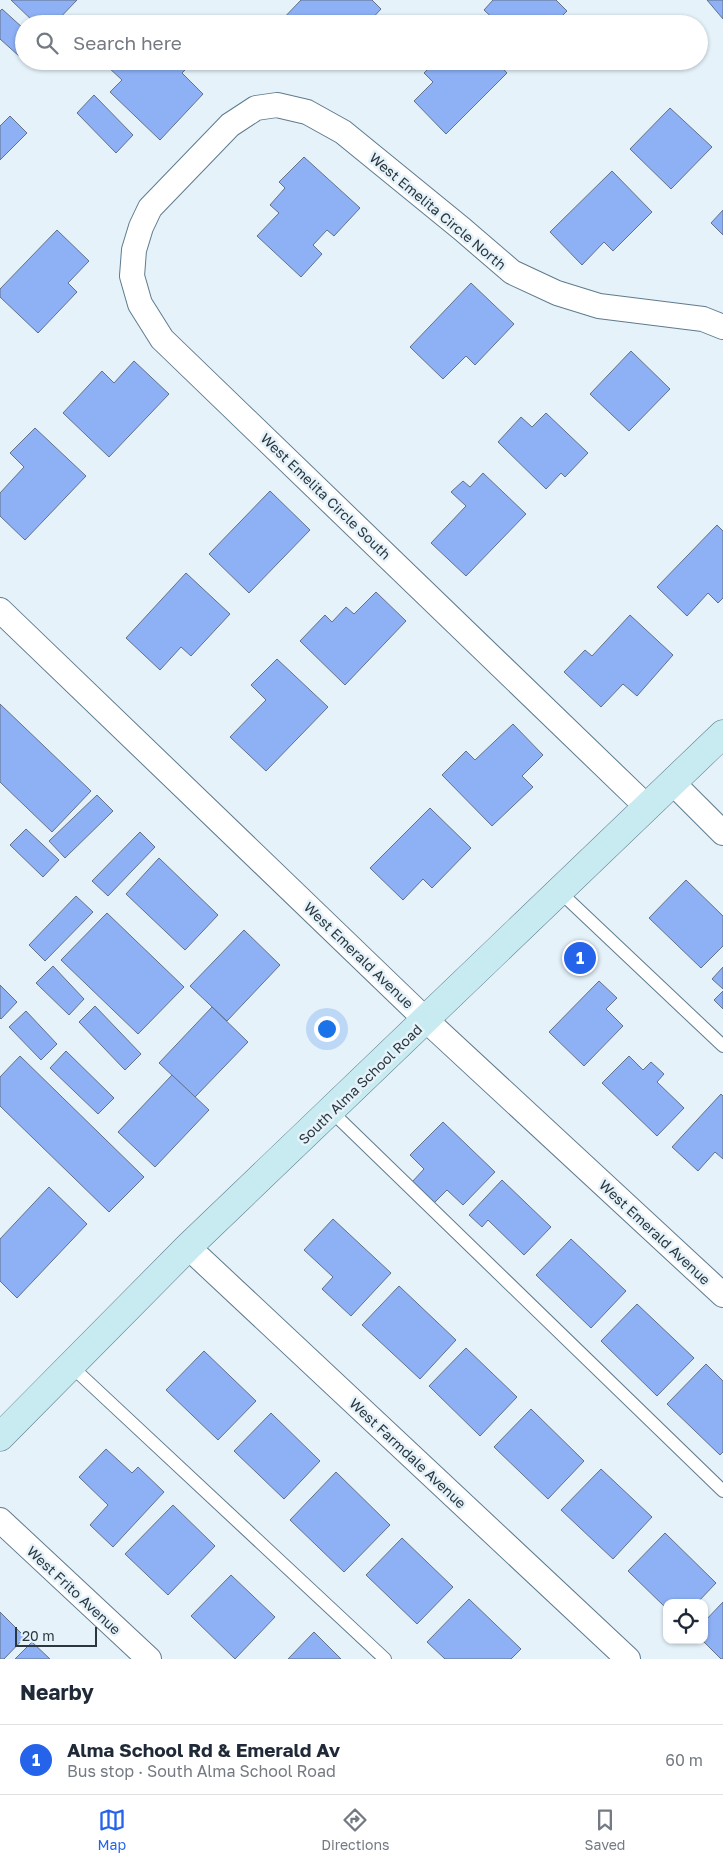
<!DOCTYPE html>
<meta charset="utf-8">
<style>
body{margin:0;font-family:"Golos Text",sans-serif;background:#f2f2f3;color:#1f2937}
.controls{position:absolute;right:15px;bottom:15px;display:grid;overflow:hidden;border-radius:10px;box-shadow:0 1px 4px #0004}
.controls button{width:45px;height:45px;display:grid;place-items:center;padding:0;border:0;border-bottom:1px solid #e0e1e3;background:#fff;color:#1f2937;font:25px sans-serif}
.scale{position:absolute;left:15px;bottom:12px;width:82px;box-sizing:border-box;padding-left:5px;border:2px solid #2a373e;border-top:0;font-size:14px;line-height:18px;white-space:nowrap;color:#2a373e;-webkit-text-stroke:4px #e5f2fa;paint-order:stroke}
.you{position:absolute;left:326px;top:1028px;width:18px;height:18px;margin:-12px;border:4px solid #fff;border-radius:50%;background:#1a73e8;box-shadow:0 0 0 8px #1a73e833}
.badge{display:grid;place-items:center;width:32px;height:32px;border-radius:50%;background:#2563eb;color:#fff;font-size:16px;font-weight:700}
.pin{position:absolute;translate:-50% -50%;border:2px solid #fff;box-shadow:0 1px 5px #0006}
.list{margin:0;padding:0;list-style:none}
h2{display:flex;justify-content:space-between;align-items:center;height:65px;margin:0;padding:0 20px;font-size:21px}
h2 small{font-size:16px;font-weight:400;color:#747a83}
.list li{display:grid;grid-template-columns:32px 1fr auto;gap:15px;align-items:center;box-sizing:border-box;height:70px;padding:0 20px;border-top:1px solid #e0e1e3}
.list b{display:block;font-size:19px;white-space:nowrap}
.list p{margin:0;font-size:16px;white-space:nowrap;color:#747a83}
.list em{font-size:16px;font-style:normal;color:#747a83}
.icon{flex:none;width:28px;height:28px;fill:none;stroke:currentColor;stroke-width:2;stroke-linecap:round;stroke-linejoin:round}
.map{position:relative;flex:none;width:723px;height:1659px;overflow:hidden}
.search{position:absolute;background:#fff;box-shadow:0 1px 4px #0004;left:15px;right:15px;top:15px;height:55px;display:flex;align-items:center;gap:12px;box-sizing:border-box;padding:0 18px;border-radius:28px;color:#747a83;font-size:19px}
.sheet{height:135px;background:#fff}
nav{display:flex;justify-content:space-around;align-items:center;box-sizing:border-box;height:70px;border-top:1px solid #e0e1e3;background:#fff;font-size:14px;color:#747a83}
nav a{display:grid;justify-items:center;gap:2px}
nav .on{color:#2563eb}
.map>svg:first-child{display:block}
.building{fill:#8eb1f5;stroke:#63718a}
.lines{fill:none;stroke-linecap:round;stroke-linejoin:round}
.service-casing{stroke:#5e7b8d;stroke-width:14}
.minor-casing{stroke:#5e7b8d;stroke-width:26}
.secondary-casing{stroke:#5e7b8d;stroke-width:29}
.service{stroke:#fff;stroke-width:12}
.minor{stroke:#fff;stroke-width:24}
.secondary{stroke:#c7ebf1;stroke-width:28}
.labels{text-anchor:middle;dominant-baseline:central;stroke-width:5;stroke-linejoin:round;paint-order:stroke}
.street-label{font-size:14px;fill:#2a373e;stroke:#e5f2fa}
</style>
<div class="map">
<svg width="723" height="1659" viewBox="0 0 723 1659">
<rect width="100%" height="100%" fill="#e5f2fa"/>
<g class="building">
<path d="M11,0H77L54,24H36Z"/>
<path d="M301,0H372L381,9L367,24H278Z"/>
<path d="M493,0H556L567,11L554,24H499L484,10Z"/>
<path d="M707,0H723V19Z"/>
<path d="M2,9L24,29V51L19,56L0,39V11Z"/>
<path d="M111,61H189L191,64L182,73L203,94L160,140L110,92L122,80L107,66Z"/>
<path d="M436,61H496L507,73L446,134L414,101L433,82L424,73Z"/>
<path d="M94,95L133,135L116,153L77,113Z"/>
<path d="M670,108L712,147L671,189L630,149Z"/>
<path d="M10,116L27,133L0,160V126Z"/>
<path d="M304,157L360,208L334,236L327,230L313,245L322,254L301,277L257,236L279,213L270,205L285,188L279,182Z"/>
<path d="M612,171L652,212L613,251L604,242L582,265L550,232Z"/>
<path d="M723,210V235L711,223Z"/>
<path d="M57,230L89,261L68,283L77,292L38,333L0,297V289Z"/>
<path d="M471,283L514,324L475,365L466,356L443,379L410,347Z"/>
<path d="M631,351L670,389L629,431L590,394Z"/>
<path d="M134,361L169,394L109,457L63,413L102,371L114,383Z"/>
<path d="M546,413L588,453L565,477L561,473L546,489L498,442L521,417L532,427Z"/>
<path d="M35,428L86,476L25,540L0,516V493L24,467L10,453Z"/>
<path d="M483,473L526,514L466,576L431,543L466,506L451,492L463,481L470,487Z"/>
<path d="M270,491L310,530L249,593L209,554Z"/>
<path d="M717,525L723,531V598L718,603L708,593L687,616L657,587Z"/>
<path d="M186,573L230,614L191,656L181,647L160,670L126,638Z"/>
<path d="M376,592L406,621L345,685L300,641L325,615L332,622L346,607L354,614Z"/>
<path d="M630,615L673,655L637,696L623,684L601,707L564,672L585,650L592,656Z"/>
<path d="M277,659L328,707L266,771L230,737L266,700L251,685Z"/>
<path d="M0,704L91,791L52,832L0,782Z"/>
<path d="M513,724L543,755L522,776L533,787L492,826L442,775L466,751L475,760Z"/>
<path d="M97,795L113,811L65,858L49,841Z"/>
<path d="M430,808L471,848L432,888L423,879L403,900L370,868Z"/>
<path d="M26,829L59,860L43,877L10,845Z"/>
<path d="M140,832L155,847L108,896L92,881Z"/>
<path d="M159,858L218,915L185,950L126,894Z"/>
<path d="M686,880L723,916V946L701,968L649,918Z"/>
<path d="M76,896L93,912L45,961L29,945Z"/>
<path d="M107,913L184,987L138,1034L61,960Z"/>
<path d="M244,930L280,965L227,1021L190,986Z"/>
<path d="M53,966L84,999L69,1015L36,983Z"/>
<path d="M723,967V989L712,979Z"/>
<path d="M599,981L617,998L606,1009L623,1026L584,1066L549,1032Z"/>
<path d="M0,985L17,1002L1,1019L0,1018Z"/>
<path d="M723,991V1009L714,1000Z"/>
<path d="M95,1006L141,1054L125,1070L79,1022Z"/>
<path d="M212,1007L248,1042L195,1097L159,1063Z"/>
<path d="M26,1011L57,1044L41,1060L9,1027Z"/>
<path d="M66,1051L114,1098L98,1114L50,1068Z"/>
<path d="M20,1056L144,1177L109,1212L0,1106V1077Z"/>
<path d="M629,1056L643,1070L651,1062L664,1074L657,1082L684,1108L657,1136L602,1083Z"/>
<path d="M172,1075L209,1110L155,1167L118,1132Z"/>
<path d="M721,1094L723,1096V1159L715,1152L698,1171L672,1147Z"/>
<path d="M443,1122L495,1172L463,1205L447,1190L434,1203L412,1182L424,1169L410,1155Z"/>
<path d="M502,1180L551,1227L524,1255L488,1220L482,1227L469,1215Z"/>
<path d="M49,1187L87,1224L17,1298L0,1281V1239Z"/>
<path d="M333,1219L391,1273L351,1316L322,1289L333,1277L304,1250Z"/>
<path d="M571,1239L626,1291L591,1328L536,1275Z"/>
<path d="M399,1286L456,1340L420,1379L362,1325Z"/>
<path d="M637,1304L694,1358L657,1396L601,1341Z"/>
<path d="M466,1348L517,1397L480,1436L429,1386Z"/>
<path d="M204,1351L256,1401L218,1440L166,1390Z"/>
<path d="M706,1364L723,1381V1452L720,1455L667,1404Z"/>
<path d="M531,1409L584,1461L548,1499L494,1447Z"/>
<path d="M271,1413L320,1461L284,1499L234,1451Z"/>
<path d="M106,1449L132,1473L138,1467L164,1492L113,1547L90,1525L108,1505L79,1477Z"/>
<path d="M601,1469L652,1517L613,1559L561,1510Z"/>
<path d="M336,1472L390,1525L344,1572L290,1520Z"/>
<path d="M173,1505L215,1546L168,1595L125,1554Z"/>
<path d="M665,1533L716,1583L697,1603H667V1609L628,1571Z"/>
<path d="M402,1538L453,1587L417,1624L366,1575Z"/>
<path d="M231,1575L275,1617L235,1659L191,1616Z"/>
<path d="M469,1599L521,1649L511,1659H445L427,1642Z"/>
<path d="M723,1602V1659H721L702,1640H704V1622Z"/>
<path d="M0,1612L25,1637L4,1659H0Z"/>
<path d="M314,1632L341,1659H288Z"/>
<path d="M32,1642L50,1659H15Z"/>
</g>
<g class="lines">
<g class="service-casing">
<g id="service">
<path d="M559,891L723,1046"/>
<path d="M331,1111L723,1491"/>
<path d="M70,1365L385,1659"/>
</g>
</g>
<g class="minor-casing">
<g id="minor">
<path d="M0,610L426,1020L723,1295"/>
<path d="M672,782L723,833"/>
<path d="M647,807L162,339L140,304L132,276L134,250L141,227L150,208L230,125L256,108L277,105L307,112L343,132L462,229L512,272L557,293L599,306L703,319L723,327"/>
<path d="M188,1247L628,1659"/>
<path d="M0,1520L149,1659"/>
</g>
</g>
<g class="secondary-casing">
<path id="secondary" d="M0,1437L188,1247L723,734"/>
</g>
<use href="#service" class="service"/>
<use href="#minor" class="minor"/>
<use href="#secondary" class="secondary"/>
</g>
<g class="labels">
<g class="street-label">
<text transform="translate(438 211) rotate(40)">West Emelita Circle North</text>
<text transform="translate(326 496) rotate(44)">West Emelita Circle South</text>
<text transform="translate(359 955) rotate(44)">West Emerald Avenue</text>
<text transform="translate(360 1084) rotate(-44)">South Alma School Road</text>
<text transform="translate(655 1232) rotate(43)">West Emerald Avenue</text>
<text transform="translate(408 1453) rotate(43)">West Farmdale Avenue</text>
<text transform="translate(74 1590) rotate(43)">West Frito Avenue</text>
</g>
</g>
</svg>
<div class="controls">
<button><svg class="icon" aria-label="locate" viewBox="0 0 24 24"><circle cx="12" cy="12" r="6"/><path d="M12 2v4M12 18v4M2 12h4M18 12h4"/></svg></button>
</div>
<div class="scale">20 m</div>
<div class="you"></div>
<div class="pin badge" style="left:580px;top:958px">1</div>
<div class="search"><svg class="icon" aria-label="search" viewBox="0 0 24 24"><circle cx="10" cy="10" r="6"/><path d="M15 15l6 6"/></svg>Search here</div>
</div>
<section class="sheet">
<h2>Nearby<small></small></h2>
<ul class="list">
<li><span class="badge">1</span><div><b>Alma School Rd &amp; Emerald Av</b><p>Bus stop · South Alma School Road</p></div><em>60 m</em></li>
</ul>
</section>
<nav>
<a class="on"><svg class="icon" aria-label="map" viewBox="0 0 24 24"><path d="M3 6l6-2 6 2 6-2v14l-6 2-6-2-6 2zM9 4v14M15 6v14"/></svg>Map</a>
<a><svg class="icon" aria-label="directions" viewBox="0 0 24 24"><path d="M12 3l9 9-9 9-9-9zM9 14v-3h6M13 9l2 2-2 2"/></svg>Directions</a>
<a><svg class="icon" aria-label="saved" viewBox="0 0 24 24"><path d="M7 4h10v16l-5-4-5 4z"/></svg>Saved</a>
</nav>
